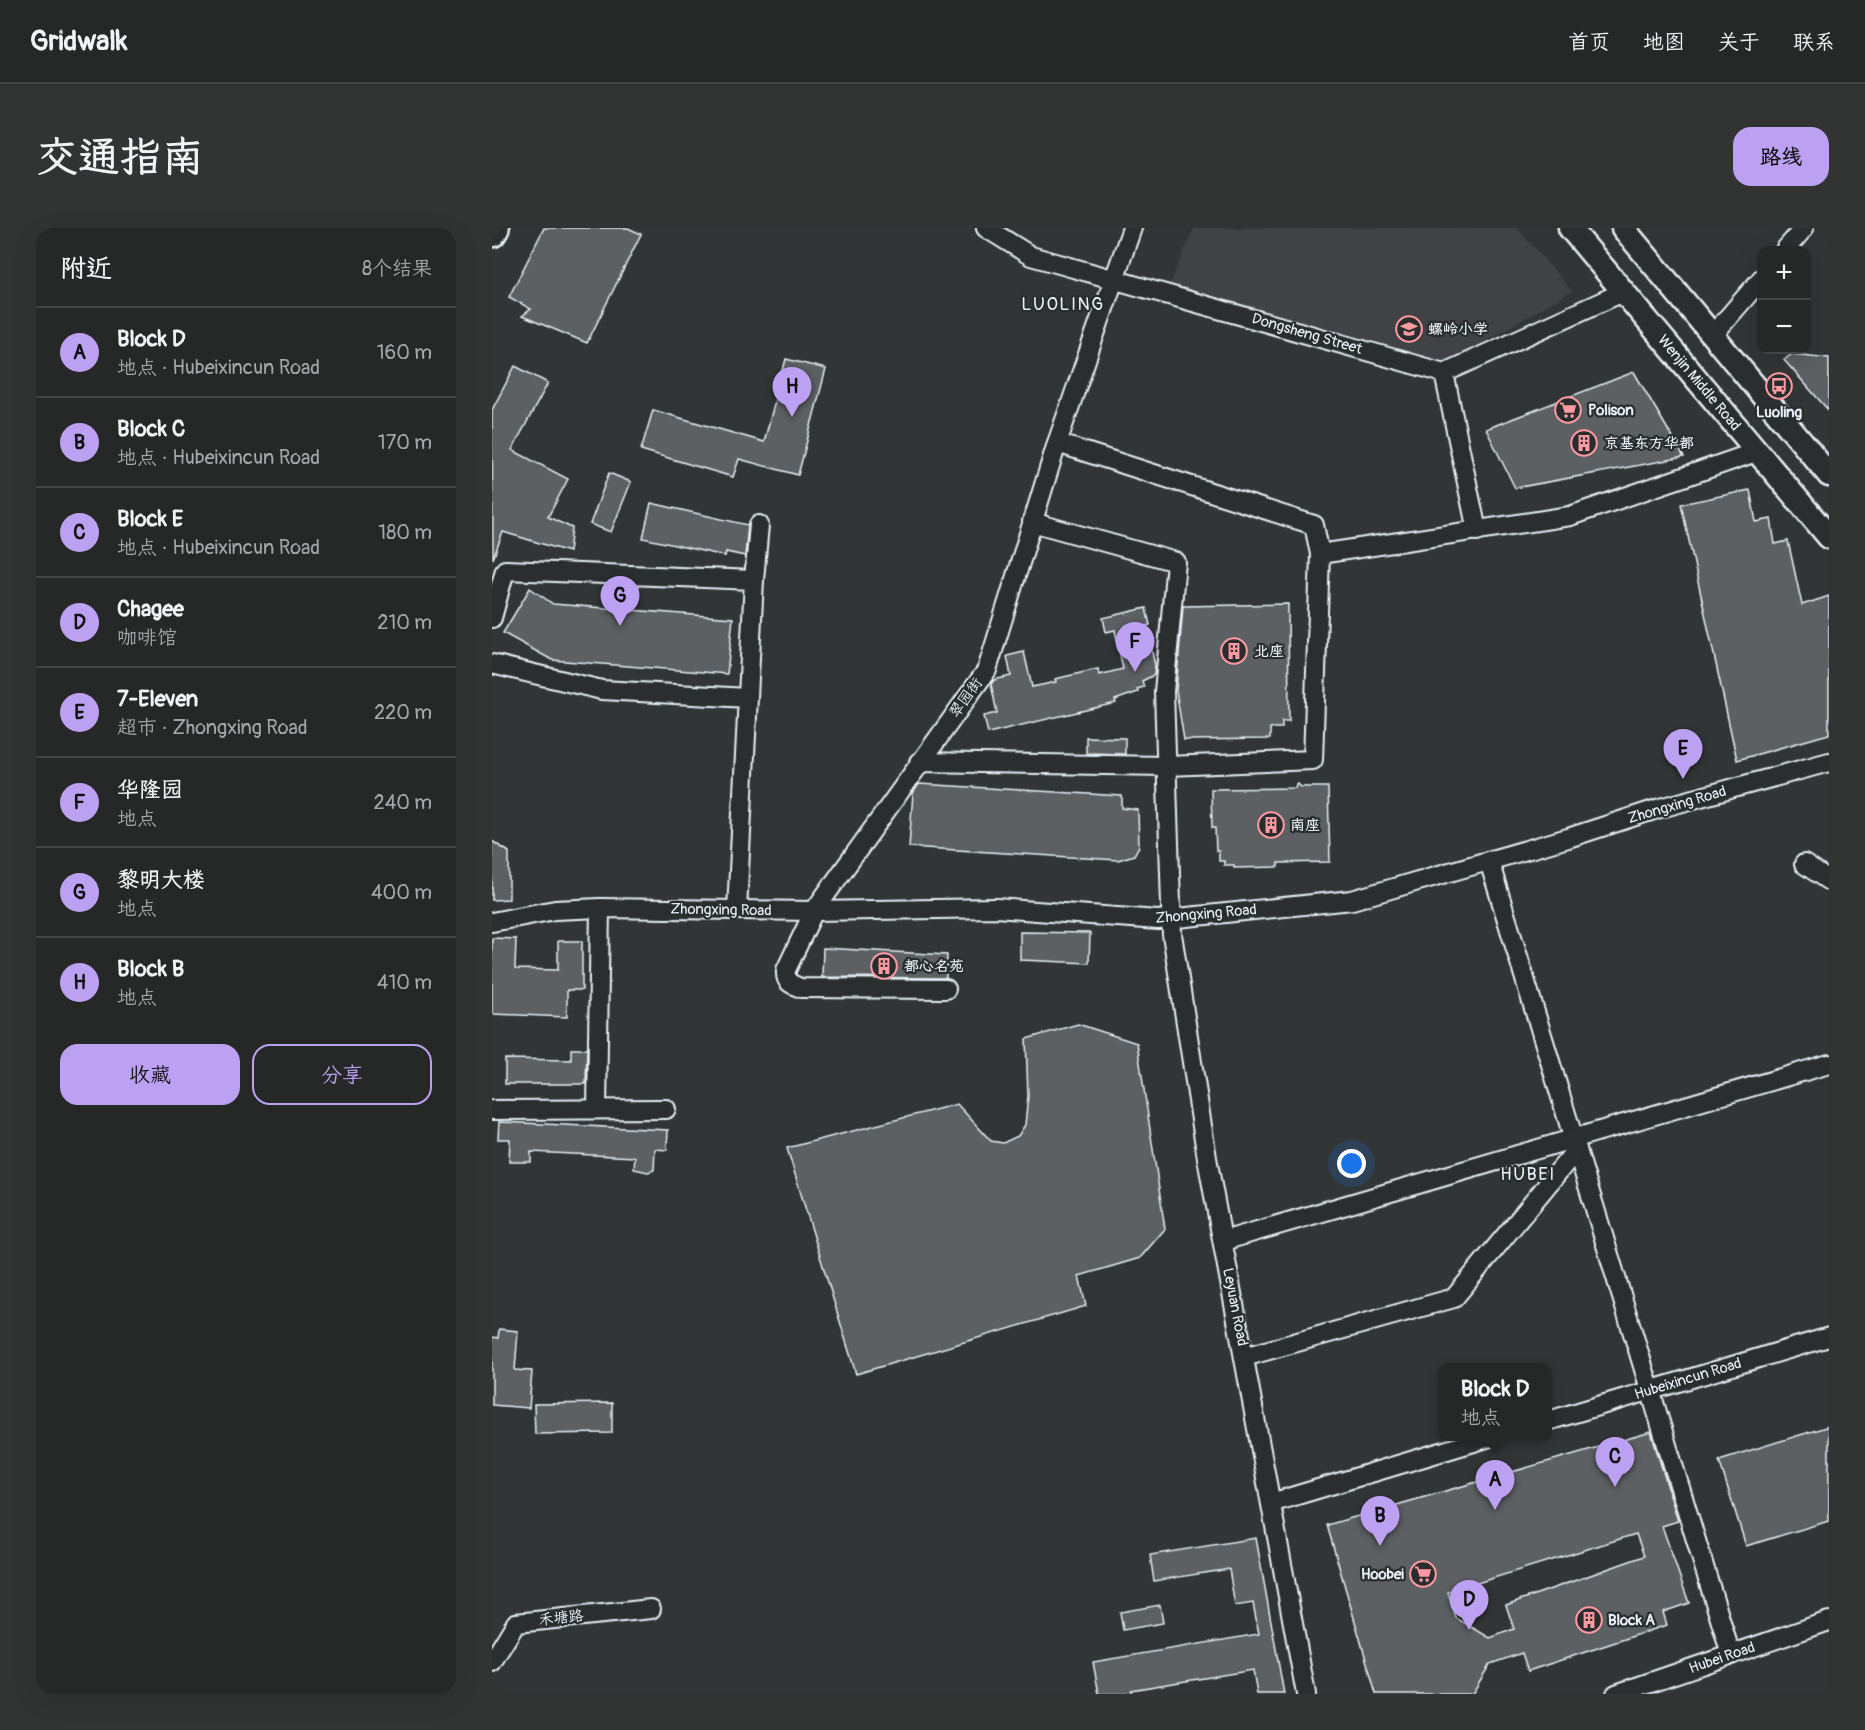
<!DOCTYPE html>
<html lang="zh">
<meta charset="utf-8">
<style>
body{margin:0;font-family:Pangolin,"LXGW WenKai TC",sans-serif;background:#323434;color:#f1f3f6}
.controls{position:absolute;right:18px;top:18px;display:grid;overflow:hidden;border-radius:12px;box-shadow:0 6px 24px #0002}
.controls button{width:54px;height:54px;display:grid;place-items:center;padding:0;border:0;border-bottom:2px solid #424445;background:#262828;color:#f1f3f6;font:30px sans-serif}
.you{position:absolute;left:860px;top:936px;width:21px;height:21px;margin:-15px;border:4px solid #fff;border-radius:50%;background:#1a73e8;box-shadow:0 0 0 9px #1a73e833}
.badge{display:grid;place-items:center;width:39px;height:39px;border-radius:50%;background:#bca0f2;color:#111;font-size:20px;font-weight:700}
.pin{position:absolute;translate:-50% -50px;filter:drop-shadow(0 2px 3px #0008)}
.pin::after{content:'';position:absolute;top:32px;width:21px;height:18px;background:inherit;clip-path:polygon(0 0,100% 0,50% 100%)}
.popup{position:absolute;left:946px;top:1135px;width:114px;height:78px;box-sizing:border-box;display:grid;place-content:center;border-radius:12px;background:#262828;filter:drop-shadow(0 2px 4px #0005);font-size:20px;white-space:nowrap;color:#a4a6a8}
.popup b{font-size:22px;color:#f1f3f6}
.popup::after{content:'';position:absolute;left:50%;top:100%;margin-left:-12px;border:12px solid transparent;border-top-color:#262828}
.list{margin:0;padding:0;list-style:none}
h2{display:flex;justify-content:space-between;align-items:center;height:78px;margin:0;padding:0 24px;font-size:26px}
h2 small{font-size:20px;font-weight:400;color:#a4a6a8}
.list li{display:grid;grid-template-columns:39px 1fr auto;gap:18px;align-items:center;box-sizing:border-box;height:90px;padding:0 24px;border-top:2px solid #424445}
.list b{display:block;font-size:22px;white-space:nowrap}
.list p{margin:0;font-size:20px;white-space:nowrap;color:#a4a6a8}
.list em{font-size:20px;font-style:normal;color:#a4a6a8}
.actions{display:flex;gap:12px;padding:18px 24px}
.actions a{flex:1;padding:14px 0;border:2px solid #bca0f2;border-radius:18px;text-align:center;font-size:21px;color:#bca0f2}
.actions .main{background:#bca0f2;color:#111}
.map{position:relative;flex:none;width:1337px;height:1466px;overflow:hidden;border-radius:18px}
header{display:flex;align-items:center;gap:36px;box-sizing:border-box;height:84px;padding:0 30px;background:#262828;border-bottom:2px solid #424445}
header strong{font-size:28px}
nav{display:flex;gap:33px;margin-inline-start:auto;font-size:21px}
.intro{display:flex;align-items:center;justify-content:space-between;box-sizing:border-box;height:144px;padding:0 36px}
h1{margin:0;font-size:42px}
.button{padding:15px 27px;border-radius:18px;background:#bca0f2;color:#111;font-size:21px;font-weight:700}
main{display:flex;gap:36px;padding:0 36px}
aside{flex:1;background:#262828;border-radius:18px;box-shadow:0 6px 24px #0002}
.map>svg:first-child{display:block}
.built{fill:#3f4244}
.building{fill:#5c6063;stroke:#e8f1f8;stroke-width:1.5;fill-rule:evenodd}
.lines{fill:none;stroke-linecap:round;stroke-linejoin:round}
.minor-casing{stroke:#e8f1f8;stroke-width:22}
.major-casing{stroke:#e8f1f8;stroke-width:27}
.highway-casing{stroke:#e8f1f8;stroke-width:32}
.minor{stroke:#2a2d2e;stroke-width:18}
.major{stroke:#2a2d2e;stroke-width:22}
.highway{stroke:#2a2d2e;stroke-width:27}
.labels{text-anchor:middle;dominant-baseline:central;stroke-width:4.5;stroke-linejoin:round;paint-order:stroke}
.poi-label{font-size:15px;font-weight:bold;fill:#e8f1f8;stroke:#2a2d2e;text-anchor:start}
.street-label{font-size:15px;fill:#e8f1f8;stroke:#2a2d2e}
.quarter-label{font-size:18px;letter-spacing:1.5px;fill:#e8f1f8;stroke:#2a2d2e}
</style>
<header>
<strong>Gridwalk</strong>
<nav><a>首页</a><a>地图</a><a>关于</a><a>联系</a></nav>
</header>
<div class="intro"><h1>交通指南</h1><a class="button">路线</a></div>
<main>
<aside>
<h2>附近<small>8个结果</small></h2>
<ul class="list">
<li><span class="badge">A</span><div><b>Block D</b><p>地点 · Hubeixincun Road</p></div><em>160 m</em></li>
<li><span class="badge">B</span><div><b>Block C</b><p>地点 · Hubeixincun Road</p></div><em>170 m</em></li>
<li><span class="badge">C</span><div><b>Block E</b><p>地点 · Hubeixincun Road</p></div><em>180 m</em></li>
<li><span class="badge">D</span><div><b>Chagee</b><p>咖啡馆</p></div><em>210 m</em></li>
<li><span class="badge">E</span><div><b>7-Eleven</b><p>超市 · Zhongxing Road</p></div><em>220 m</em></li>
<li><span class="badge">F</span><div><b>华隆园</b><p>地点</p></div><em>240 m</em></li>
<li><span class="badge">G</span><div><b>黎明大楼</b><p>地点</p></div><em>400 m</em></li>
<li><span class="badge">H</span><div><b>Block B</b><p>地点</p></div><em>410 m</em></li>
</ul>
<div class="actions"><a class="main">收藏</a><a>分享</a></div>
</aside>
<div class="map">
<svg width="1337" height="1466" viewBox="0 0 1337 1466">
<rect width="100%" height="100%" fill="#323536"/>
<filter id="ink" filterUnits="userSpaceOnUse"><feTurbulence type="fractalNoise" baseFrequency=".0167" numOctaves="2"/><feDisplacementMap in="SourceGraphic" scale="12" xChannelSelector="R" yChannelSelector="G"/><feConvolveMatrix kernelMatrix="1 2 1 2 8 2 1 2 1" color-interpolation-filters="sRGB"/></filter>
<g filter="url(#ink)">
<path class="built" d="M702,0H1025L1080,63L950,138L676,60Z"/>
<g class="building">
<path d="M52,0H136L149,6L95,115L30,88L39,81L17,69Z"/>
<path d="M1300,126L1337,130V183L1292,132Z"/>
<path d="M294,131L334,141L306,247L247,231L241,249L149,222L161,182L272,214Z"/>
<path d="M23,138L56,155L20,222L76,251L56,289L80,300L77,324L11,304L1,331L0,182Z"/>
<path d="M1142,144L1192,229L1023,260L994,201Z"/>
<path d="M117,245L139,254L119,304L98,296Z"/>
<path d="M1258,262L1264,294L1279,291L1283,316L1296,313L1310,377L1337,368V506L1245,532L1189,276Z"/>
<path d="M159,275L256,297L253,328L234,324L233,328L151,310Z"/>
<path d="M38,360L61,376L241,390L235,446L60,432L11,405Z"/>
<path d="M796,376L797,493H790V500H778V511L692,512L684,462L691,378Z"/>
<path d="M654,380L658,397L654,398L663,437L662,447L650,453L652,459L645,461L646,464L623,472L624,475L496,505L492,488L505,485L499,456L502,452L519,448L515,428L532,424L540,459L564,454L563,451L606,441L607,447L631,441L623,402L614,404L611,390Z"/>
<path d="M594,509L633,510V526L594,525Z"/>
<path d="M427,556L630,568V580L646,582L647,618L642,627L626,632L417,619L421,565Z"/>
<path d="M806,556L809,559H836L838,634L786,635V639L742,640V637H732V633H727V623H724L723,600H720L719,561L803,560Z"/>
<path d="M0,613L17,624V671L0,672Z"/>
<path d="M528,704L598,705L597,735L528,732Z"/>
<path d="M0,710L24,711L23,741L66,742V713H90V762H75V789L0,786Z"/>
<path d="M331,720L455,727L454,750L330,749Z"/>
<path d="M586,796L645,815L673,1001L648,1030L587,1048L594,1078L364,1146L295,920L465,876L499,913L511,915L526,908L533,897L536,868L534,811Z"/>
<path d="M79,821H95L94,856H13V831L79,832Z"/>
<path d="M7,894L176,902L175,922L163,921L162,942L156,944L142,941L143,929L39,924V934H17L18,911H6Z"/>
<path d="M7,1101L26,1103L23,1142L40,1143L37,1180L0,1177V1109L6,1110Z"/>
<path d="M120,1175V1205L43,1206L42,1176Z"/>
<path d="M1337,1198V1293L1254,1318L1227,1232Z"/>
<path d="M1159,1204L1186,1293L1170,1298L1197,1375L1171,1384L1175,1397L1036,1443L1030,1425L998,1436L980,1466H884L835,1297ZM1144,1306L1152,1328L1014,1377L1022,1401L998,1410L964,1390L956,1364Z"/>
<path d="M764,1310L792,1466H765L761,1442L639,1462V1466H607L601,1434L767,1406L761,1375L743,1378L737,1341L662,1353L658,1327Z"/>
<path d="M668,1377L671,1395L631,1402L628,1384Z"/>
</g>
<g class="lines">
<g class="minor-casing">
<g id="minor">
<path d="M494,0L539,28L952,145L1131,64"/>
<path d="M1293,22L1312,0"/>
<path d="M1220,108L1270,50"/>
<path d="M952,145L985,303"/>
<path d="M565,215L822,297L828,326"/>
<path d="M540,294L684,334L672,464L680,706L715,930L814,1466"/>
<path d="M262,352L267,297"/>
<path d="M0,390L13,342L262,352L245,682"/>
<path d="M0,436L110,462L256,470"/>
<path d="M427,534L675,538L821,532L828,326L1078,288L1264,224"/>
<path d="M997,633L1239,1427"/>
<path d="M1312,636L1337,653"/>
<path d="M0,694L63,682L108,680L322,683L504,680L666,692L860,672L1076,610L1165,581L1337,534"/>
<path d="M454,761L309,760C298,756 293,754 294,742L322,683L495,442L565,215L640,0"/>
<path d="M105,881L108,680"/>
<path d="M0,882L174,881"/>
<path d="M731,1013L1337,836"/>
<path d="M752,1129L962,1070L1085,921"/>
<path d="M1056,1193L1337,1109"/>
<path d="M779,1275L1002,1208"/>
<path d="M0,1434L24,1395L159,1381"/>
<path d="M1124,1466L1337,1393"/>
</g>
</g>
<g class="major-casing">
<g id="major">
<path d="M1078,0L1337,309"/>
<path d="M1131,0L1337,247"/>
</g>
</g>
<g class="highway-casing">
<path id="highway" d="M0,5L3,0"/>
</g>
<use href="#minor" class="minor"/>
<use href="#major" class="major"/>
<use href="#highway" class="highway"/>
</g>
</g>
<defs>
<g id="school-ring" transform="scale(1.35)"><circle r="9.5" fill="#2a2d2e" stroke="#ff9aa2" stroke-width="1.5"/><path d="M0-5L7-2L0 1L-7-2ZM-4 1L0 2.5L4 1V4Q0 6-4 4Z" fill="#ff9aa2"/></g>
<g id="bus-ring" transform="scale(1.35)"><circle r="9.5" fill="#2a2d2e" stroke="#ff9aa2" stroke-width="1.5"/><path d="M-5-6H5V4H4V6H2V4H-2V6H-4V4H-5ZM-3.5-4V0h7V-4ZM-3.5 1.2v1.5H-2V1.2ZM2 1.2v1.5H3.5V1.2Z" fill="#ff9aa2"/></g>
<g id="supermarket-ring" transform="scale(1.35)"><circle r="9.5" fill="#2a2d2e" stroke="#ff9aa2" stroke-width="1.5"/><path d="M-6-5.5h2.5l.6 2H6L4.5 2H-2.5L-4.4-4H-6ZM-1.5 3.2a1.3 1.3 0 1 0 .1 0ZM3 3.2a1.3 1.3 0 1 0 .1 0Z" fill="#ff9aa2"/></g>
<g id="building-ring" transform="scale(1.35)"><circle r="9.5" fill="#2a2d2e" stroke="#ff9aa2" stroke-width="1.5"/><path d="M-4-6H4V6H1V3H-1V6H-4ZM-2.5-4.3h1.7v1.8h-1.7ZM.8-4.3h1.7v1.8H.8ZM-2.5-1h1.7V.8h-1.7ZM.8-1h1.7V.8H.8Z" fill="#ff9aa2"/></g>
</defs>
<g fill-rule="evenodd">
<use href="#school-ring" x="917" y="101"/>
<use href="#bus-ring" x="1287" y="158"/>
<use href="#supermarket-ring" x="1076" y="182"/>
<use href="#building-ring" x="1092" y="215"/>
<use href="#building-ring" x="742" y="423"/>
<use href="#building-ring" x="779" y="597"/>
<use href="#building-ring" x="392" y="738"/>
<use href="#supermarket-ring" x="931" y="1346"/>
<use href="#building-ring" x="1097" y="1392"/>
</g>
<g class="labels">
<g class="poi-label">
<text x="936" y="101">螺岭小学</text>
<text x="1096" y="182">Polison</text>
<text x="1287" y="184" text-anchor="middle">Luoling</text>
<text x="1112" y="215">京基东方华都</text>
<text x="762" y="423">北座</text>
<text x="798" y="597">南座</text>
<text x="412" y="738">都心名苑</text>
<text x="912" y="1346" text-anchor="end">Hoobei</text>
<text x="1116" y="1392">Block A</text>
</g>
<g class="street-label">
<text transform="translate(815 106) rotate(16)">Dongsheng Street</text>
<text transform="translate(1207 155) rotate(50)">Wenjin Middle Road</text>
<text transform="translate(474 470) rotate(-54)">翠园街</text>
<text transform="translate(1185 577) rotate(-16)">Zhongxing Road</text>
<text transform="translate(229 682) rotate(1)">Zhongxing Road</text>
<text transform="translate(714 686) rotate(-5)">Zhongxing Road</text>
<text transform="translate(743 1079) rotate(79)">Leyuan Road</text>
<text transform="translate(1196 1151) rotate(-17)">Hubeixincun Road</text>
<text transform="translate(69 1390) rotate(-6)">禾塘路</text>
<text transform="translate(1230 1430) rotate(-19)">Hubei Road</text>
</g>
<g class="quarter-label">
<text x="571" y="76">LUOLING</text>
<text x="1036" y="946">HUBEI</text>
</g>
</g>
</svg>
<div class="controls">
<button>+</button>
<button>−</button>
</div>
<div class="you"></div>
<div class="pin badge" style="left:1003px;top:1282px">A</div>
<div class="popup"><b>Block D</b>地点</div>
<div class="pin badge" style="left:888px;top:1318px">B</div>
<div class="pin badge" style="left:1123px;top:1259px">C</div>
<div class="pin badge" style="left:977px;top:1402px">D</div>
<div class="pin badge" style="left:1191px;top:551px">E</div>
<div class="pin badge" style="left:643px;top:444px">F</div>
<div class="pin badge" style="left:128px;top:398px">G</div>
<div class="pin badge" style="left:300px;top:189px">H</div>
</div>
</main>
